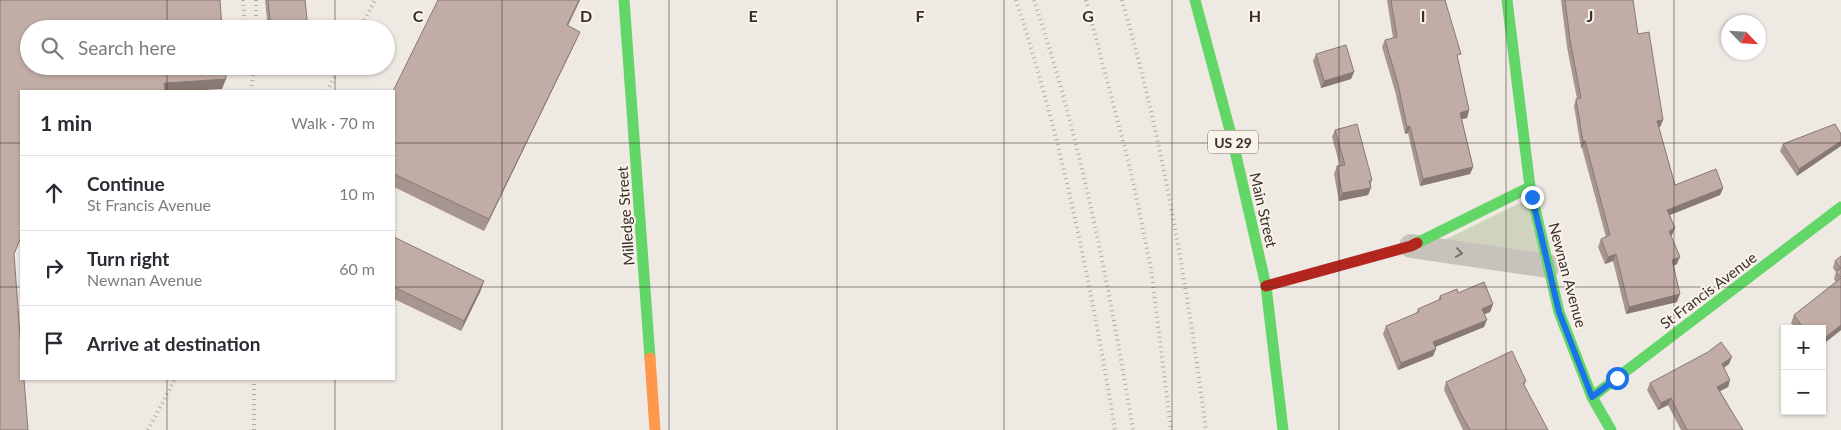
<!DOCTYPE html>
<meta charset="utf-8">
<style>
body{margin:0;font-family:Lato,sans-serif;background:#f7f7f7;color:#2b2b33}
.controls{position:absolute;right:15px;bottom:15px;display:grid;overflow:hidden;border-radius:0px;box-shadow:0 1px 4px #0004}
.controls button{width:45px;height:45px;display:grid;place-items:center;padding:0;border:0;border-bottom:1px solid #e1e1e2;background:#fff;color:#2b2b33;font:25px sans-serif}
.compass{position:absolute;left:1721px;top:15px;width:45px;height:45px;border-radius:50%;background:#fff;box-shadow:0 1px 4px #0004;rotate:115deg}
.stop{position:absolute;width:15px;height:15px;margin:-11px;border:4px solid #1a73e8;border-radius:50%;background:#fff}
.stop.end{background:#1a73e8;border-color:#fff;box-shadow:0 1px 5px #0008}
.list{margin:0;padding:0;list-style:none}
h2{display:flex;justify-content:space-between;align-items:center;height:65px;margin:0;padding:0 20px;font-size:21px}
h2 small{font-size:16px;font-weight:400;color:#7c7c81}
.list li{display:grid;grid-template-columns:32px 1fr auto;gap:15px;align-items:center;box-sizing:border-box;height:75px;padding:0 20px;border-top:1px solid #e1e1e2}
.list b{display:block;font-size:19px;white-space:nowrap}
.list p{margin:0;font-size:16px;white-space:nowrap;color:#7c7c81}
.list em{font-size:16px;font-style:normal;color:#7c7c81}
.icon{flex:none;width:28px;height:28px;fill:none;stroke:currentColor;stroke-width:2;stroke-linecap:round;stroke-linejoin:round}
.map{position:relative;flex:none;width:1841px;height:430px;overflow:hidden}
.search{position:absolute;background:#fff;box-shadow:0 1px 4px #0004;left:20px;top:20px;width:375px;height:55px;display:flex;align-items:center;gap:12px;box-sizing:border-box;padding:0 18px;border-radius:28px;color:#7c7c81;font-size:19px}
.panel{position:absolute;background:#fff;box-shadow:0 1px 4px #0004;left:20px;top:90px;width:375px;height:290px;border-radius:0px}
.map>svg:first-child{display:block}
.green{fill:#d0d4bf}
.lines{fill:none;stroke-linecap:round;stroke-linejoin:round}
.street{stroke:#c8c2bd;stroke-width:24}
.fast{stroke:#63d668;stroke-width:11}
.slow{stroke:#ff974d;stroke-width:11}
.jam{stroke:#b3261e;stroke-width:11}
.rail{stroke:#b0aba7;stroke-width:4;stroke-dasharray:1 4;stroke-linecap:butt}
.wall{fill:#a7958f}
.shaded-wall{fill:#887974}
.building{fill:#c2ada6;stroke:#887974}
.oneway{stroke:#79716c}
.route{stroke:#1a73e8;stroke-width:6}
.grid{fill:none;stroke:#392f2a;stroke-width:1;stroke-opacity:0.55}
.labels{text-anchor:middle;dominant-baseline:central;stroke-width:4;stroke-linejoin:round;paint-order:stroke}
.shield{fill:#faf3ec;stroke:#736a64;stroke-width:1}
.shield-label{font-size:14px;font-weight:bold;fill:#392f2a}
.street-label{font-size:15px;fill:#392f2a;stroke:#faf3ec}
.grid-label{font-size:16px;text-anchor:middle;font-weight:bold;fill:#392f2a;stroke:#faf3ec;stroke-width:4;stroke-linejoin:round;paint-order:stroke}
</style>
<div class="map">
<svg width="1841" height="430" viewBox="0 0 1841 430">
<rect width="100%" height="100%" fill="#efe9e4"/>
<path class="green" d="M1532,197L1546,258L1426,249Z"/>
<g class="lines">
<path class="street" d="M1411,246L1548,266"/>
<g class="fast">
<path d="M624,0L650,358"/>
<path d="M1195,0L1232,138L1266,286L1283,430"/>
<path d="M1507,0L1530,187L1559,312L1592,397L1611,430"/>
<path d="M1417,243L1530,187"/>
<path d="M1592,397L1841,207"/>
</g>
<path class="slow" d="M650,358L655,430"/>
<path class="jam" d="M1266,286L1411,246L1417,243"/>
<g class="rail">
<path d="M243,0L245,29"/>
<path d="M256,0V29"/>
<path d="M1016,0C1062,140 1091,285 1115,430"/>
<path d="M1034,0C1081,140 1109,285 1133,430"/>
<path d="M1086,0L1132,176L1151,269L1171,430"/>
<path d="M1122,0C1163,141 1187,285 1206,430"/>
<path d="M360,29L375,0"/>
<path d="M251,91L254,66"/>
<path d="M327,91L340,66"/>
<path d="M148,430L175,379"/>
<path d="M254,430V379"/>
</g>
</g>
<g class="wall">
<path d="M265,0H305L308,29H268Z"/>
<path d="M438,0H580L568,26L575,43L484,231L394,187V91Z"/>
<path d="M1387,0H1445L1469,110L1467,118L1462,119L1473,167L1470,174L1420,186L1408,133L1405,134L1395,91L1382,47L1385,40L1393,38Z"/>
<path d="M1561,0H1633L1638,34L1663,120L1660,127H1659L1675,185L1723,188L1720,195L1670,215L1675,228L1672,235L1671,236L1677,264L1673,266L1677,302L1626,314L1613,261L1605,264L1598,247L1601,239L1606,237L1582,148H1581L1574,106L1576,99H1577L1567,47Z"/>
<path d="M1316,54L1354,72L1351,79L1321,88L1313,61Z"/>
<path d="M1335,130L1372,180L1368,195L1339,201L1334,174L1337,166H1340L1332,137Z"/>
<path d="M1841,134L1797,176L1780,151L1783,144Z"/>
<path d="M394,237L481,290L461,331L394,299Z"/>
<path d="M1841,256V330L1822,345V329H1796L1791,323L1794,315L1836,282L1834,279L1836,272L1833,268L1835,261Z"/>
<path d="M1458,293L1493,304L1490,312L1485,314L1484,327L1435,347L1433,356L1398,370L1383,334L1386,326L1416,314L1418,309L1438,300L1440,296Z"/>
<path d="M1729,364L1724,368L1730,380L1728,387L1720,391L1743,430H1681L1668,405L1658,410L1647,390L1650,383Z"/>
<path d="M1526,381L1524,386L1548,430H1463L1444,390L1446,382Z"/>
</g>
<g class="shaded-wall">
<path d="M579,0H580L562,37L567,25Z"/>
<path d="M580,32L575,43L484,231L489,219Z"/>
<path d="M1354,72L1351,79L1321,88L1324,81Z"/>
<path d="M226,79L222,89L187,91H161L164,83Z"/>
<path d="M1469,110L1467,118L1458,120L1460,113Z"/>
<path d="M1663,120L1660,127L1654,128L1657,121Z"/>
<path d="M1410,126L1408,133L1405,134L1407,127Z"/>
<path d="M1583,141H1585L1582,148H1581Z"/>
<path d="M1841,141V146L1797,176L1799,169Z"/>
<path d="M1473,167L1470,174L1420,186L1423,179Z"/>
<path d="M1371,188L1368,195L1339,201L1342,193Z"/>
<path d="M1723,188L1720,195L1665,217L1667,210Z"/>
<path d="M1675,228L1672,235L1666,238L1669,231Z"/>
<path d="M1616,254L1613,261L1605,264L1608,257Z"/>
<path d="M1680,257L1677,264L1669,268L1672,260Z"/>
<path d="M484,281L481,290L461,331L464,321Z"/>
<path d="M1680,294L1677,302L1626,314L1629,307Z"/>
<path d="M1493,304L1490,312L1480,316L1482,309Z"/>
<path d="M1487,320L1484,327L1430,349L1433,342Z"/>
<path d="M1841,325V330L1822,345V340Z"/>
<path d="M1436,349L1433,356L1398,370L1401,363Z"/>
<path d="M1732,357L1729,364L1719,371L1722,364Z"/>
<path d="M1730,380L1728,387L1715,394L1717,387Z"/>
<path d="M1671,398L1668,405L1658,410L1661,403Z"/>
</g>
<g class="building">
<path d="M0,0H220L222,29H29V66H225L226,79L164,83L165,91H21V237L14,254L21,349V379H24L28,430H0Z"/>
<path d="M268,0H305L308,29H271Z"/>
<path d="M438,0H579L567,25L580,32L489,219L394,174L393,91Z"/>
<path d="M1391,0H1445L1461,54L1457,55L1469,110L1460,113L1473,167L1423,179L1410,126L1407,127L1398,84L1385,40L1397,37Z"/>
<path d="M1565,0H1633L1638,34L1649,32L1663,120L1657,121L1675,185L1716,169L1723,188L1667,210L1675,228L1669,231L1680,257L1672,260L1680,294L1629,307L1616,254L1608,257L1601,239L1610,235L1585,141H1583L1576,99L1581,98L1570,40Z"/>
<path d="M1346,45L1354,72L1324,81L1316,54Z"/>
<path d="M1357,124L1372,180L1369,181L1371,188L1342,193L1337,166L1345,165L1335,130Z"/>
<path d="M1835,124L1841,134V141L1799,169L1783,144Z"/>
<path d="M394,237L484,281L464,321L394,287Z"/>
<path d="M1841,256V268L1835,261Z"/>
<path d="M1841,268V277L1836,272Z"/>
<path d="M1841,278V325L1822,340V329H1804L1794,315Z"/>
<path d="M1484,282L1493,304L1482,309L1487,320L1433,342L1436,349L1401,363L1386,326L1419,312L1418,309L1441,299L1440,296L1457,289L1458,293Z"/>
<path d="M1721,342L1732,357L1722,364L1730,380L1717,387L1743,430H1687L1671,398L1661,403L1650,383L1708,352Z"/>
<path d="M1512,351L1526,381L1523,383L1548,430H1470L1461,414L1446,382Z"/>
</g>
<defs><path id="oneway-chevron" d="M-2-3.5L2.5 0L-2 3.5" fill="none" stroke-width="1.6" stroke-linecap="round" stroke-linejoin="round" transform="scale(1.25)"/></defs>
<use class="oneway" href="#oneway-chevron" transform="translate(1459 253) rotate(8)"/>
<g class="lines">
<path class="route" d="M1532,197L1559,312L1592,397L1617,378"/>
</g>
<path class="grid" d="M167,0V29M335,0V29M502,0V430M669,0V430M837,0V430M1004,0V430M1172,0V430M1339,0V430M1506,0V430M1674,0V430M167,66V91M335,66V91M0,143H21M394,143H1841M0,287H21M394,287H1841M167,379V430M335,379V430"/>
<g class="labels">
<rect class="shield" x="1208" y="130.5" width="50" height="23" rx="4"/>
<g class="shield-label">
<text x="1233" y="142">US 29</text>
</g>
<g class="street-label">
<text transform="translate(1264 210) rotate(77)">Main Street</text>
<text transform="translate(625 216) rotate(-94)">Milledge Street</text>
<text transform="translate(1568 275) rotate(75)">Newnan Avenue</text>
<text transform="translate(1708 290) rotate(-37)">St Francis Avenue</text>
</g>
</g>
<g class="grid-label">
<text x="418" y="22">C</text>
<text x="586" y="22">D</text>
<text x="753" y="22">E</text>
<text x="920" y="22">F</text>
<text x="1088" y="22">G</text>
<text x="1255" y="22">H</text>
<text x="1423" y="22">I</text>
<text x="1590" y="22">J</text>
</g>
</svg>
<div class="controls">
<button>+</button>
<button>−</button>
</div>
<svg class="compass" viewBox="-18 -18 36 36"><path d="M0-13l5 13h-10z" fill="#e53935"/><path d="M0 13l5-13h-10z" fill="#7c7c81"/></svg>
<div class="stop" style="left:1617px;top:378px"></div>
<div class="stop end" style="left:1532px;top:197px"></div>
<div class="search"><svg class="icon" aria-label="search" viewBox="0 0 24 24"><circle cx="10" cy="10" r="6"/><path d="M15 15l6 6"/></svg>Search here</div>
<section class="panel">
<h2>1 min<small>Walk · 70 m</small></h2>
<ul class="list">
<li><svg class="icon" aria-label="ahead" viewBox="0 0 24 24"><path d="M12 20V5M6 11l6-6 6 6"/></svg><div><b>Continue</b><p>St Francis Avenue</p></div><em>10 m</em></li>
<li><svg class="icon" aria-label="right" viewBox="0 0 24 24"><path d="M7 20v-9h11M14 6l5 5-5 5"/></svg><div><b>Turn right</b><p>Newnan Avenue</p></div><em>60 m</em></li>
<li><svg class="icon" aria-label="arrive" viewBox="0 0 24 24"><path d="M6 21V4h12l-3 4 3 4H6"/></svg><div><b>Arrive at destination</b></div></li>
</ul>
</section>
</div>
